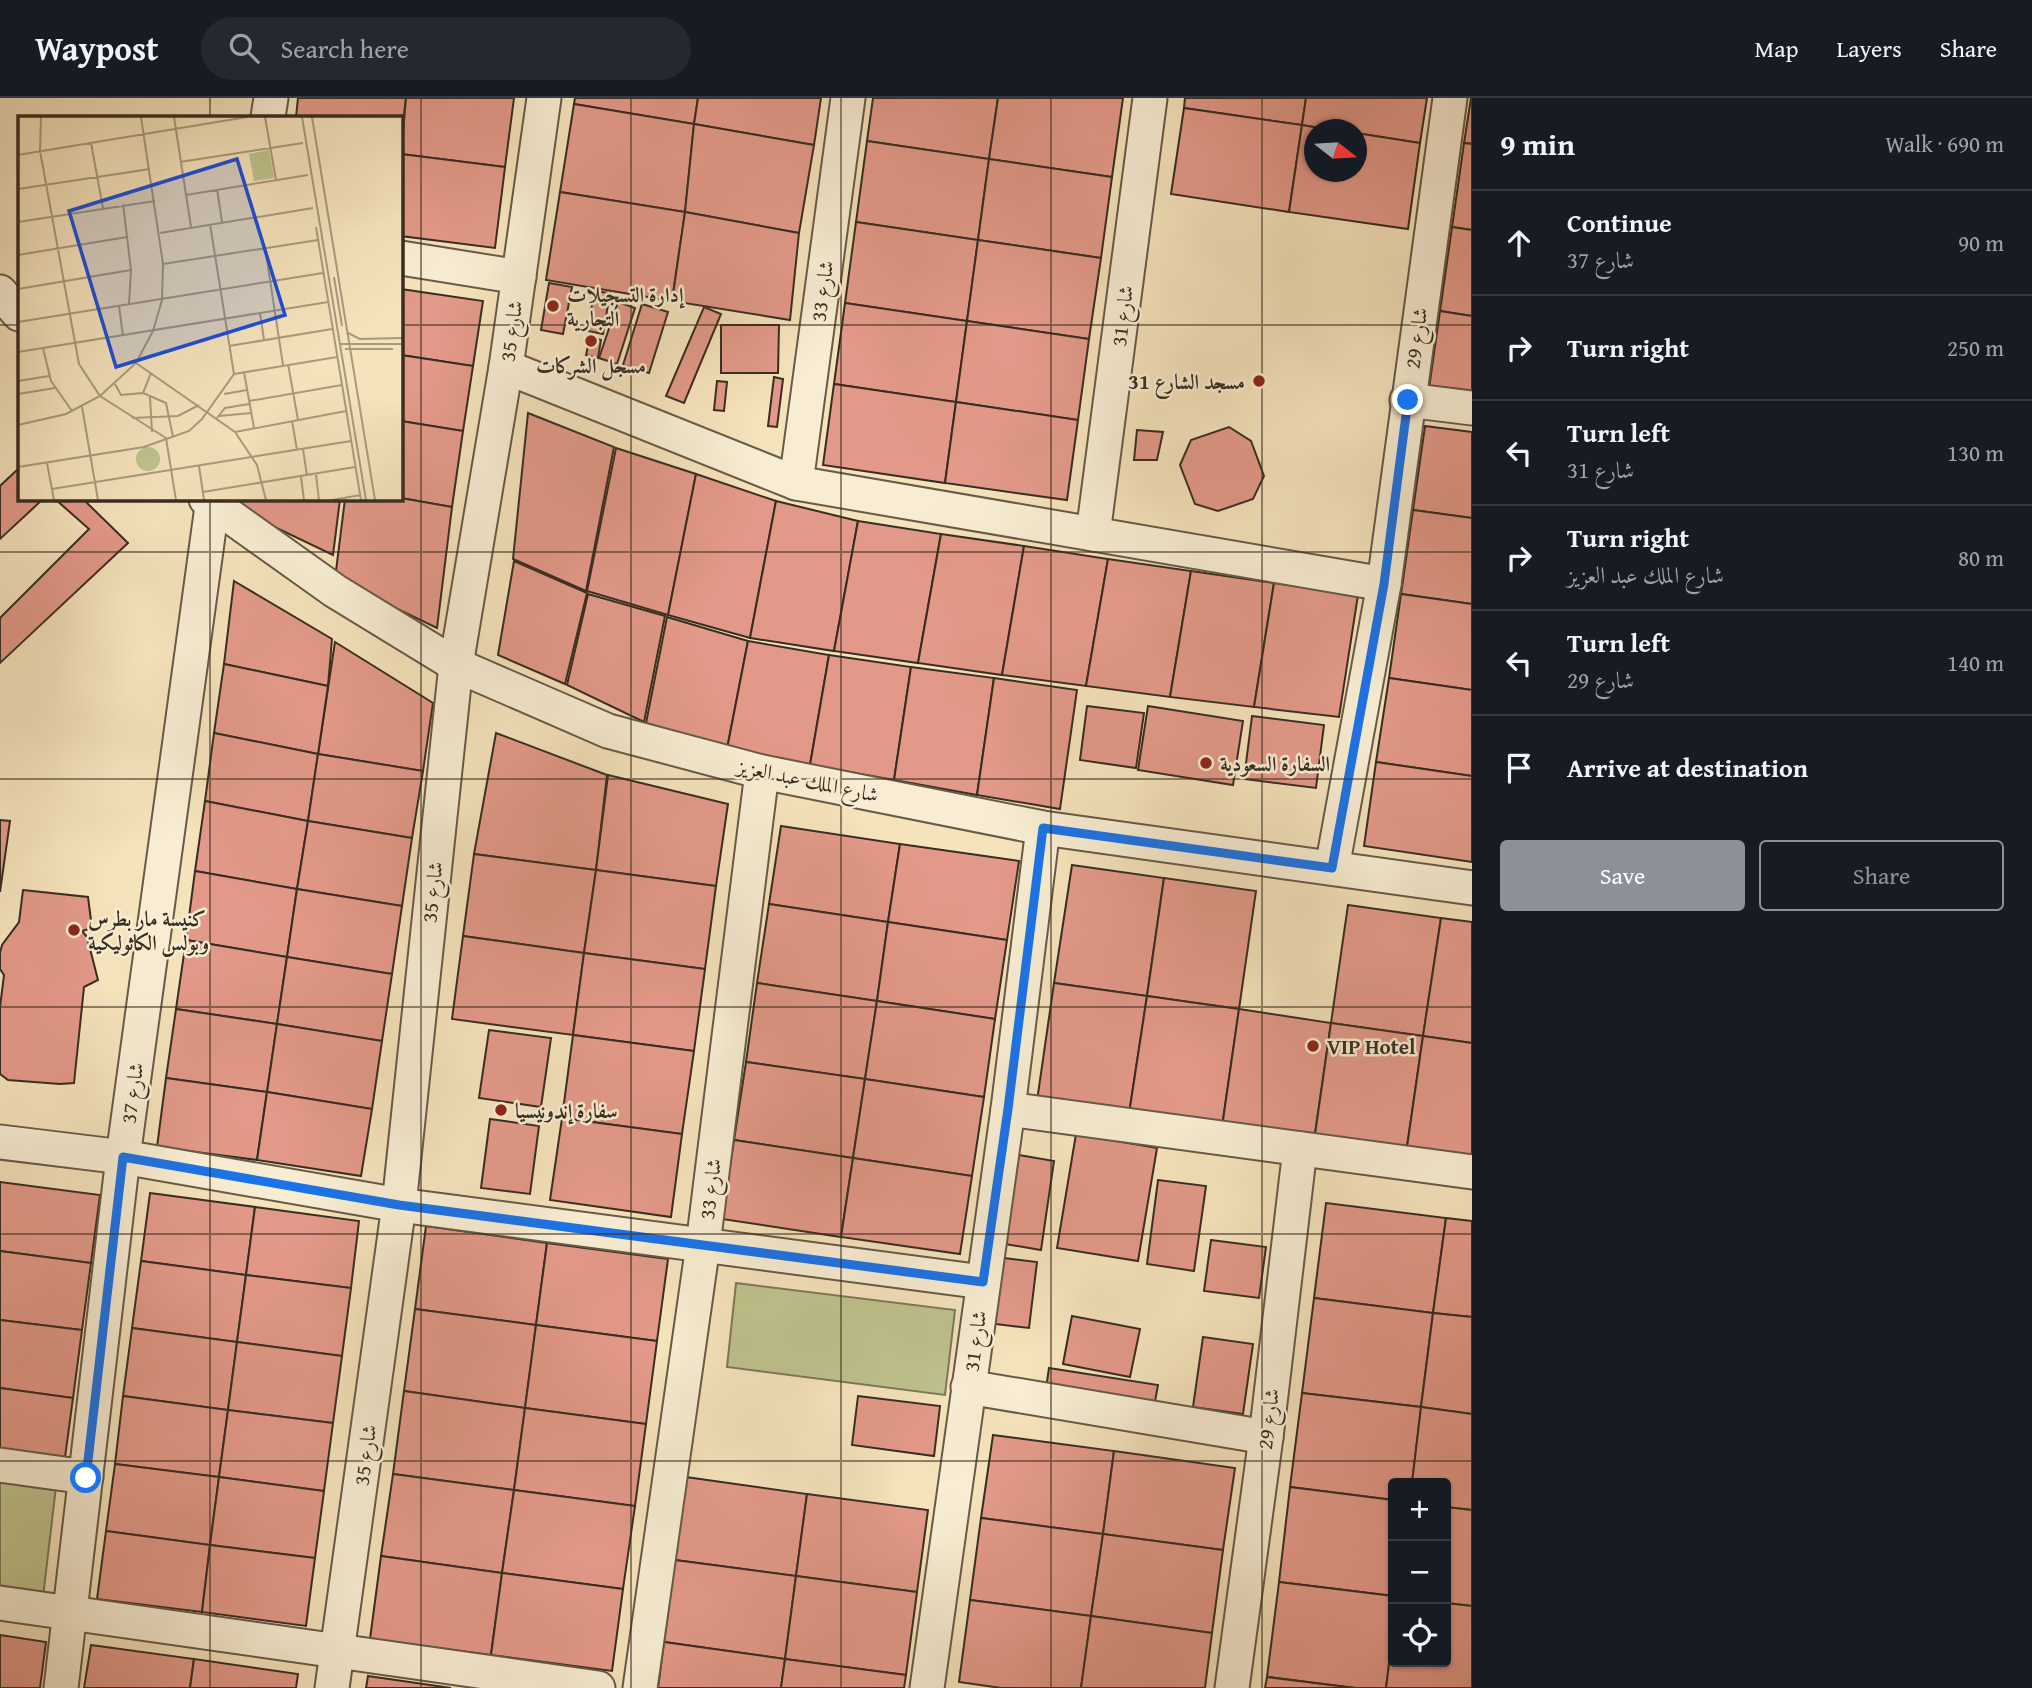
<!DOCTYPE html>
<meta charset="utf-8">
<style>
body{margin:0;font-family:"Gentium Book Plus",Amiri,serif;background:#242831;color:#f1f3f6}
.controls{position:absolute;right:21px;bottom:21px;display:grid;overflow:hidden;border-radius:7px;box-shadow:0 2px 5px #0004}
.controls button{width:63px;height:63px;display:grid;place-items:center;padding:0;border:0;border-bottom:2px solid #363941;background:#171b24;color:#f1f3f6;font:35px sans-serif}
.compass{position:absolute;left:1304px;top:21px;width:63px;height:63px;border-radius:50%;background:#171b24;box-shadow:0 2px 5px #0004;rotate:107deg}
.stop{position:absolute;width:21px;height:21px;margin:-16px;border:5px solid #1a73e8;border-radius:50%;background:#fff}
.stop.end{background:#1a73e8;border-color:#fff;box-shadow:0 2px 7px #0008}
.list{margin:0;padding:0;list-style:none}
h2{display:flex;justify-content:space-between;align-items:center;height:91px;margin:0;padding:0 28px;font-size:30px}
h2 small{font-size:23px;font-weight:400;color:#9ea1a6}
.list li{display:grid;grid-template-columns:46px 1fr auto;gap:21px;align-items:center;box-sizing:border-box;height:105px;padding:0 28px;border-top:2px solid #363941}
.list b{display:block;font-size:26px;white-space:nowrap}
.list p{margin:0;font-size:23px;white-space:nowrap;color:#9ea1a6}
.list em{font-size:23px;font-style:normal;color:#9ea1a6}
.actions{display:flex;gap:14px;padding:21px 28px}
.actions a{flex:1;padding:16px 0;border:2px solid #8c9099;border-radius:7px;text-align:center;font-size:24px;color:#8c9099}
.actions .main{background:#8c9099;color:#fff}
.icon{flex:none;width:38px;height:38px;fill:none;stroke:currentColor;stroke-width:2;stroke-linecap:round;stroke-linejoin:round}
.map{position:relative;flex:none;width:1472px;height:1590px;overflow:hidden}
header{display:flex;align-items:center;gap:42px;box-sizing:border-box;height:98px;padding:0 35px;background:#171b24;border-bottom:2px solid #363941}
header strong{font-size:33px}
nav{display:flex;gap:38px;margin-inline-start:auto;font-size:24px}
.search{width:490px;height:63px;background:#242831;display:flex;align-items:center;gap:18px;box-sizing:border-box;padding:0 24px;border-radius:38px;color:#9ea1a6;font-size:26px}
main{display:flex}
aside{flex:1;background:#171b24}
.map>svg:first-child{display:block}
.green{fill:#bfc38e;stroke:#7c7858;stroke-width:2}
.building{fill:#e39989;stroke:#382d21;stroke-width:2}
.lines{fill:none;stroke-linecap:round;stroke-linejoin:round}
.minor-casing{stroke:#675a48;stroke-width:37}
.minor{stroke:#f8edd3;stroke-width:33}
.route{stroke:#1a73e8;stroke-width:9}
.grid{fill:none;stroke:#382d21;stroke-width:2;stroke-opacity:0.55}
.poi-dot{fill:#8f2418;stroke:#f8edd3;stroke-width:2.5}
.labels{text-anchor:middle;dominant-baseline:central;stroke-width:5;stroke-linejoin:round;paint-order:stroke}
.street-label{font-size:21px;fill:#382d21;stroke:#f8edd3}
.poi-label{font-size:21px;font-weight:bold;fill:#382d21;stroke:#f8edd3;text-anchor:start}
.inset-road{fill:none;stroke:#a99a7e;stroke-width:2}
.view{fill:#1d4ed8;fill-opacity:0.15;stroke:#1d4ed8;stroke-width:3.5}
.inset-edge{fill:none;stroke:#382d21;stroke-width:3.5}
</style>
<header>
<strong>Waypost</strong>
<div class="search"><svg class="icon" aria-label="search" viewBox="0 0 24 24"><circle cx="10" cy="10" r="6"/><path d="M15 15l6 6"/></svg>Search here</div>
<nav><a>Map</a><a>Layers</a><a>Share</a></nav>
</header>
<main>
<div class="map">
<svg width="1472" height="1590" viewBox="0 0 1472 1590">
<rect width="100%" height="100%" fill="#f5e3bc"/>
<filter id="stains"><feTurbulence type="fractalNoise" baseFrequency=".00286" numOctaves="4"/><feColorMatrix values="0 0 0 0 .2 0 0 0 0 .09 0 0 0 0 .02 0 0 0 .5 -.17"/></filter>
<radialGradient id="worn" r=".72"><stop offset=".6" stop-color="#630" stop-opacity="0"/><stop offset="1" stop-color="#630" stop-opacity=".3"/></radialGradient>
<g class="green">
<path d="M736,1185L955,1212L945,1297L727,1269Z"/>
<path d="M0,1372L57,1380L43,1499L0,1492Z"/>
</g>
<g class="building">
<path d="M298,0H406L401,42V19H296Z"/>
<path d="M406,0H514L505,69L401,56Z"/>
<path d="M575,0H698L694,26L574,6Z"/>
<path d="M698,0H821L814,47L694,26Z"/>
<path d="M873,0H998L989,61L867,43Z"/>
<path d="M998,0H1123L1112,79L989,61Z"/>
<path d="M1185,0H1306L1302,27L1184,10Z"/>
<path d="M1306,0H1427L1420,45L1356,35V32H1330L1302,27Z"/>
<path d="M1471,0H1472V46L1464,45Z"/>
<path d="M574,6L694,26L685,114L560,94Z"/>
<path d="M1184,10L1302,27L1289,114L1171,96Z"/>
<path d="M694,26L814,47L799,135L685,114Z"/>
<path d="M1302,27L1330,32H1314V74H1356V35L1420,45L1408,131L1289,114Z"/>
<path d="M867,43L989,61L978,142L856,124Z"/>
<path d="M1464,45L1472,46V132L1452,129Z"/>
<path d="M401,56L505,69L495,150L401,138Z"/>
<path d="M989,61L1112,79L1101,160L978,142Z"/>
<path d="M560,94L685,114L672,203L546,182Z"/>
<path d="M685,114L799,135L790,222L672,203Z"/>
<path d="M856,124L978,142L967,223L845,205Z"/>
<path d="M1452,129L1472,132V218L1440,213Z"/>
<path d="M978,142L1101,160L1089,241L967,223Z"/>
<path d="M549,185L572,189L563,236L541,232Z"/>
<path d="M401,191L483,203L473,268L401,257Z"/>
<path d="M594,193L610,195L603,236L588,233Z"/>
<path d="M618,204L635,210L617,266L599,260Z"/>
<path d="M845,205L967,223L956,304L834,286Z"/>
<path d="M642,206L668,214L649,275L623,267Z"/>
<path d="M704,209L721,216L684,305L666,298Z"/>
<path d="M1440,213L1472,218V304L1428,297Z"/>
<path d="M967,223L1089,241L1078,322L956,304Z"/>
<path d="M721,227H779L778,275H721Z"/>
<path d="M590,239L601,242L598,260L586,257Z"/>
<path d="M401,257L473,268L463,333L401,323Z"/>
<path d="M774,279L783,281L777,329L768,328Z"/>
<path d="M717,283L727,284L724,313L714,312Z"/>
<path d="M834,286L956,304L945,385L823,367Z"/>
<path d="M956,304L1078,322L1067,402L945,385Z"/>
<path d="M528,315L614,349L586,493L513,461Z"/>
<path d="M401,323L463,333L452,409L401,400Z"/>
<path d="M1425,328L1472,334V420L1413,412Z"/>
<path d="M1229,329L1251,343L1264,378L1253,401L1218,413L1195,406L1180,367L1191,342Z"/>
<path d="M1137,332L1163,334L1157,362H1134Z"/>
<path d="M616,350L696,376L668,517L587,493Z"/>
<path d="M19,370V401H43L0,441V388Z"/>
<path d="M696,376L776,403L750,540L668,517Z"/>
<path d="M401,400L452,409L437,530L335,481L345,401Z"/>
<path d="M55,401H83L128,445L0,565V520L89,431Z"/>
<path d="M234,401H340L333,457L233,409Z"/>
<path d="M776,403L858,423L834,553L750,540Z"/>
<path d="M1413,412L1472,420V506L1401,496Z"/>
<path d="M858,423L941,436L918,565L834,553Z"/>
<path d="M941,436L1024,448L1002,577L918,565Z"/>
<path d="M1024,448L1108,461L1086,588L1002,577Z"/>
<path d="M1108,461L1191,473L1170,599L1086,588Z"/>
<path d="M514,463L587,495L565,586L498,557Z"/>
<path d="M1191,473L1274,485L1254,609L1170,599Z"/>
<path d="M234,483L332,541L328,588L224,566Z"/>
<path d="M1274,485L1358,497L1339,619L1254,609Z"/>
<path d="M588,496L665,518L644,624L567,587Z"/>
<path d="M1401,496L1472,506V592L1389,580Z"/>
<path d="M667,519L748,543L727,651L646,625Z"/>
<path d="M748,543L829,557L810,667L727,651Z"/>
<path d="M335,544L433,605L423,673L318,656Z"/>
<path d="M829,557L911,569L894,682L810,667Z"/>
<path d="M224,566L328,588L318,656L214,635Z"/>
<path d="M911,569L994,580L977,697L894,682Z"/>
<path d="M994,580L1077,592L1060,711L977,697Z"/>
<path d="M1389,580L1472,592V678L1376,664Z"/>
<path d="M1087,608L1144,615L1136,670L1080,662Z"/>
<path d="M1148,608L1243,623L1233,687L1138,672Z"/>
<path d="M1252,618L1324,627L1316,690L1244,681Z"/>
<path d="M214,635L318,656L308,723L205,703Z"/>
<path d="M496,635L607,677L596,772L474,756Z"/>
<path d="M318,656L423,673L412,740L308,723Z"/>
<path d="M1376,664L1472,678V764L1364,748Z"/>
<path d="M608,677L728,706L716,788L596,772Z"/>
<path d="M205,703L308,723L297,791L195,773Z"/>
<path d="M0,722L10,723L0,794Z"/>
<path d="M308,723L412,740L402,808L297,791Z"/>
<path d="M781,728L900,746L888,824L769,806Z"/>
<path d="M900,746L1019,763L1007,842L888,824Z"/>
<path d="M474,756L596,772L584,855L463,838Z"/>
<path d="M1072,767L1164,780L1147,898L1054,885Z"/>
<path d="M596,772L716,788L705,871L584,855Z"/>
<path d="M195,773L297,791L287,859L186,842Z"/>
<path d="M1164,780L1256,793L1239,911L1147,898Z"/>
<path d="M297,791L402,808L392,876L287,859Z"/>
<path d="M23,792L88,799L92,830L82,833L87,839L98,882L84,889L74,985L60,986L8,982L0,976V909L4,877L0,871V855L2,847L19,824Z"/>
<path d="M769,806L888,824L877,903L757,885Z"/>
<path d="M1348,807L1441,820L1423,938L1331,925Z"/>
<path d="M1441,820L1472,824V945L1423,938Z"/>
<path d="M888,824L1007,842L995,921L877,903Z"/>
<path d="M463,838L584,855L573,937L452,921Z"/>
<path d="M186,842L287,859L277,926L176,911Z"/>
<path d="M584,855L705,871L694,953L573,937Z"/>
<path d="M287,859L392,876L382,943L277,926Z"/>
<path d="M757,885L877,903L865,981L746,964Z"/>
<path d="M1054,885L1147,898L1129,1016L1037,1003Z"/>
<path d="M1147,898L1239,911L1222,1029L1129,1016Z"/>
<path d="M877,903L995,921L984,999L865,981Z"/>
<path d="M176,911L277,926L267,994L166,980Z"/>
<path d="M1239,911L1331,925L1314,1043L1222,1029Z"/>
<path d="M1331,925L1423,938L1406,1056L1314,1043Z"/>
<path d="M277,926L382,943L372,1011L267,994Z"/>
<path d="M489,932L551,940L541,1009L479,1000Z"/>
<path d="M573,937L694,953L682,1036L562,1020Z"/>
<path d="M1423,938L1472,945V1066L1406,1056Z"/>
<path d="M746,964L865,981L853,1060L734,1042Z"/>
<path d="M166,980L267,994L257,1062L157,1049Z"/>
<path d="M865,981L984,999L972,1078L853,1060Z"/>
<path d="M267,994L372,1011L361,1078L257,1062Z"/>
<path d="M562,1020L682,1036L671,1119L550,1102Z"/>
<path d="M490,1021L539,1028L530,1096L481,1090Z"/>
<path d="M1076,1036L1157,1050L1138,1163L1057,1150Z"/>
<path d="M734,1042L853,1060L841,1139L722,1121Z"/>
<path d="M1019,1057L1054,1063L1041,1152L1005,1146Z"/>
<path d="M853,1060L972,1078L960,1156L841,1139Z"/>
<path d="M1158,1082L1206,1088L1194,1173L1147,1166Z"/>
<path d="M0,1084L100,1097L91,1165L0,1153Z"/>
<path d="M150,1095L255,1109L246,1177L141,1163Z"/>
<path d="M1326,1105L1446,1120L1433,1215L1314,1200Z"/>
<path d="M255,1109L359,1123L351,1190L246,1177Z"/>
<path d="M1446,1120L1472,1123V1219L1433,1215Z"/>
<path d="M426,1128L547,1145L536,1227L415,1211Z"/>
<path d="M1211,1142L1266,1149L1259,1200L1204,1193Z"/>
<path d="M547,1145L668,1161L657,1243L536,1227Z"/>
<path d="M0,1153L91,1165L82,1232L0,1222Z"/>
<path d="M1004,1160L1037,1164L1029,1230L995,1226Z"/>
<path d="M141,1163L246,1177L237,1244L132,1230Z"/>
<path d="M246,1177L351,1190L342,1258L237,1244Z"/>
<path d="M1314,1200L1433,1215L1421,1309L1302,1295Z"/>
<path d="M415,1211L536,1227L525,1310L404,1293Z"/>
<path d="M1433,1215L1472,1219V1316L1421,1309Z"/>
<path d="M1072,1218L1140,1231L1130,1279L1063,1266Z"/>
<path d="M0,1222L82,1232L73,1300L0,1290Z"/>
<path d="M536,1227L657,1243L646,1326L525,1310Z"/>
<path d="M132,1230L237,1244L228,1312L123,1298Z"/>
<path d="M1203,1239L1253,1246L1243,1316L1193,1309Z"/>
<path d="M237,1244L342,1258L333,1325L228,1312Z"/>
<path d="M1049,1270L1158,1287L1154,1309L1046,1291Z"/>
<path d="M0,1290L73,1300L64,1367L0,1359Z"/>
<path d="M404,1293L525,1310L514,1392L393,1376Z"/>
<path d="M1302,1295L1421,1309L1412,1385H1393V1402L1290,1389Z"/>
<path d="M123,1298L228,1312L219,1379L115,1366Z"/>
<path d="M858,1298L940,1308L934,1358L852,1347Z"/>
<path d="M1421,1309L1472,1316V1412L1446,1409V1385H1412Z"/>
<path d="M525,1310L646,1326L635,1408L514,1392Z"/>
<path d="M228,1312L333,1325L324,1393L219,1379Z"/>
<path d="M993,1337L1114,1353L1103,1436L981,1420Z"/>
<path d="M1114,1353L1235,1370L1223,1452L1103,1436Z"/>
<path d="M115,1366L219,1379L210,1447L106,1433Z"/>
<path d="M393,1376L514,1392L502,1475L381,1458Z"/>
<path d="M219,1379L324,1393L315,1460L210,1447Z"/>
<path d="M686,1379L807,1396L796,1478L675,1462Z"/>
<path d="M1290,1389L1393,1402V1498L1279,1484Z"/>
<path d="M514,1392L635,1408L623,1491L502,1475Z"/>
<path d="M807,1396L928,1412L917,1494L796,1478Z"/>
<path d="M1446,1409L1472,1412V1508L1446,1505Z"/>
<path d="M981,1420L1103,1436L1091,1518L970,1502Z"/>
<path d="M106,1433L210,1447L202,1514L97,1501Z"/>
<path d="M1103,1436L1223,1452L1212,1535L1091,1518Z"/>
<path d="M210,1447L315,1460L306,1528L202,1514Z"/>
<path d="M381,1458L502,1475L491,1557L370,1541Z"/>
<path d="M675,1462L796,1478L785,1561L664,1544Z"/>
<path d="M502,1475L623,1491L612,1573L491,1557Z"/>
<path d="M796,1478L917,1494L906,1577L785,1561Z"/>
<path d="M1279,1484L1393,1498V1535L1386,1590H1355L1267,1579Z"/>
<path d="M970,1502L1091,1518L1081,1590H1001L959,1584Z"/>
<path d="M1446,1505L1472,1508V1590H1386L1393,1535V1564H1446Z"/>
<path d="M1091,1518L1212,1535L1205,1590H1081Z"/>
<path d="M0,1537L46,1544L40,1590H0Z"/>
<path d="M664,1544L785,1561L781,1590H658Z"/>
<path d="M91,1547L194,1561L190,1590H84Z"/>
<path d="M194,1561L298,1576L296,1590H190Z"/>
<path d="M785,1561L906,1577L904,1590H781Z"/>
<path d="M368,1578L451,1590H366Z"/>
<path d="M1267,1579L1355,1590H1265Z"/>
</g>
<g class="lines">
<g class="minor-casing">
<g id="minor">
<path d="M268,19L271,0"/>
<path d="M401,160L519,179"/>
<path d="M0,194L19,216"/>
<path d="M506,269L796,385L1384,486"/>
<path d="M1407,302L1472,310"/>
<path d="M796,385L848,0"/>
<path d="M206,401L335,493L456,567L608,633L762,674L1043,730L1472,790"/>
<path d="M1093,436L1150,0"/>
<path d="M1332,770L1384,486L1450,0"/>
<path d="M1008,1011L1472,1074"/>
<path d="M0,1044L123,1059L399,1107L983,1184"/>
<path d="M968,1289L1266,1339"/>
<path d="M0,1367L86,1379"/>
<path d="M0,1505L598,1590"/>
<path d="M61,1590L123,1059L213,401"/>
<path d="M332,1590L399,1107L456,567L506,269L544,0"/>
<path d="M640,1590L703,1147L762,674"/>
<path d="M927,1590L1008,1011L1043,730"/>
<path d="M1232,1590L1266,1339L1300,1051"/>
</g>
</g>
<use href="#minor" class="minor"/>
</g>
<g class="lines">
<path class="route" d="M86,1380L123,1059L399,1107L983,1184L1008,1011L1043,730L1332,770L1384,486L1408,302"/>
</g>
<path class="grid" d="M210,0V19M421,0V1590M631,0V1590M841,0V1590M1051,0V1590M1262,0V1590M0,227H19M401,227H1472M210,401V1590M0,454H1472M0,681H1472M0,909H1472M0,1136H1472M0,1363H1472"/>
<g class="poi-dot">
<circle cx="553" cy="208" r="7"/>
<circle cx="591" cy="243" r="7"/>
<circle cx="1259" cy="283" r="7"/>
<circle cx="1206" cy="665" r="7"/>
<circle cx="74" cy="832" r="7"/>
<circle cx="1313" cy="948" r="7"/>
<circle cx="501" cy="1012" r="7"/>
</g>
<g class="labels">
<g class="street-label">
<text transform="translate(822 193) rotate(-82)">شارع 33</text>
<text transform="translate(1122 218) rotate(-83)">شارع 31</text>
<text transform="translate(511 233) rotate(-82)">شارع 35</text>
<text transform="translate(1416 240) rotate(-82)">شارع 29</text>
<text transform="translate(808 682) rotate(12)">شارع الملك عبد العزيز</text>
<text transform="translate(432 794) rotate(-84)">شارع 35</text>
<text transform="translate(132 995) rotate(-82)">شارع 37</text>
<text transform="translate(710 1091) rotate(-83)">شارع 33</text>
<text transform="translate(975 1243) rotate(-82)">شارع 31</text>
<text transform="translate(1268 1321) rotate(-83)">شارع 29</text>
<text transform="translate(365 1357) rotate(-82)">شارع 35</text>
</g>
<g class="poi-label">
<text x="567" y="196">إدارة التسجيلات<tspan x="567" dy="24">التجارية</tspan></text>
<text x="591" y="267" text-anchor="middle">مسجل الشركات</text>
<text x="1245" y="283" text-anchor="end">مسجد الشارع 31</text>
<text x="1220" y="665">السفارة السعودية</text>
<text x="88" y="820">كنيسة مار بطرس<tspan x="88" dy="24">وبولس الكاثوليكية</tspan></text>
<text x="1327" y="948">VIP Hotel</text>
<text x="515" y="1012">سفارة إندونيسيا</text>
</g>
</g>
<g transform="translate(18 18)">
<rect width="385" height="385" fill="#f5e3bc"/>
<path d="M251,34L256,62L236,65L231,38ZM118 343a12 12 0 1 1 24 0a12 12 0 1 1-24 0Z" fill="#bfc38e"/>
<path class="inset-road" d="M23,1L22,35L61,248L82,280L148,322L158,384M156,1L173,111M247,1L258,64M284,1L348,384M294,1L357,384M73,27L85,92M0,39L229,1M162,46L285,27M0,73L132,53M199,73L204,106M168,79L290,59M105,88L113,154L111,188M0,106L137,85M298,111L343,384M142,117L295,92M247,131L265,249M0,139L109,121M145,148L300,124M316,161L324,210M0,173L113,154M101,190L105,220M242,197L246,224M0,206L305,157M330,217L342,223L385,222M321,228H385M211,230L314,213M25,232L33,265L54,295M327,233H375M0,236L310,186M118,247L217,316L239,349L248,384M270,248L280,304M226,256L236,312M133,257L125,277L148,287L155,321M216,258L319,241M0,265L31,260M97,268L103,279L125,277M0,278L37,272M206,278L229,274M132,281L134,316M231,285L324,269M64,291L80,384M201,300L233,297M114,302L160,300L181,289M199,302L207,292L231,288M274,305L279,334M0,309L48,298L82,280L118,247L135,215L144,184L145,148L123,1M217,316L328,295M285,333L289,360M29,347L36,384M181,350L186,384M0,351L126,331L171,315L184,303L216,258L192,108M298,359L301,384M283,361L286,384M34,373L333,325M185,376L337,351M314,384L343,379"/>
<path class="view" d="M219,43L267,199L98,251L51,95Z"/>
<rect width="385" height="385" class="inset-edge"/>
</g>
<rect width="100%" height="100%" filter="url(#stains)"/>
<rect width="100%" height="100%" fill="url(#worn)"/>
</svg>
<div class="controls">
<button>+</button>
<button>−</button>
<button><svg class="icon" aria-label="locate" viewBox="0 0 24 24"><circle cx="12" cy="12" r="6"/><path d="M12 2v4M12 18v4M2 12h4M18 12h4"/></svg></button>
</div>
<svg class="compass" viewBox="-18 -18 36 36"><path d="M0-13l5 13h-10z" fill="#e53935"/><path d="M0 13l5-13h-10z" fill="#9ea1a6"/></svg>
<div class="stop" style="left:86px;top:1380px"></div>
<div class="stop end" style="left:1408px;top:302px"></div>
</div>
<aside>
<h2>9 min<small>Walk · 690 m</small></h2>
<ul class="list">
<li><svg class="icon" aria-label="ahead" viewBox="0 0 24 24"><path d="M12 20V5M6 11l6-6 6 6"/></svg><div><b>Continue</b><p>شارع 37</p></div><em>90 m</em></li>
<li><svg class="icon" aria-label="right" viewBox="0 0 24 24"><path d="M7 20v-9h11M14 6l5 5-5 5"/></svg><div><b>Turn right</b></div><em>250 m</em></li>
<li><svg class="icon" aria-label="left" viewBox="0 0 24 24"><path d="M17 20v-9H6M10 6l-5 5 5 5"/></svg><div><b>Turn left</b><p>شارع 31</p></div><em>130 m</em></li>
<li><svg class="icon" aria-label="right" viewBox="0 0 24 24"><path d="M7 20v-9h11M14 6l5 5-5 5"/></svg><div><b>Turn right</b><p>شارع الملك عبد العزيز</p></div><em>80 m</em></li>
<li><svg class="icon" aria-label="left" viewBox="0 0 24 24"><path d="M17 20v-9H6M10 6l-5 5 5 5"/></svg><div><b>Turn left</b><p>شارع 29</p></div><em>140 m</em></li>
<li><svg class="icon" aria-label="arrive" viewBox="0 0 24 24"><path d="M6 21V4h12l-3 4 3 4H6"/></svg><div><b>Arrive at destination</b></div></li>
</ul>
<div class="actions"><a class="main">Save</a><a>Share</a></div>
</aside>
</main>
